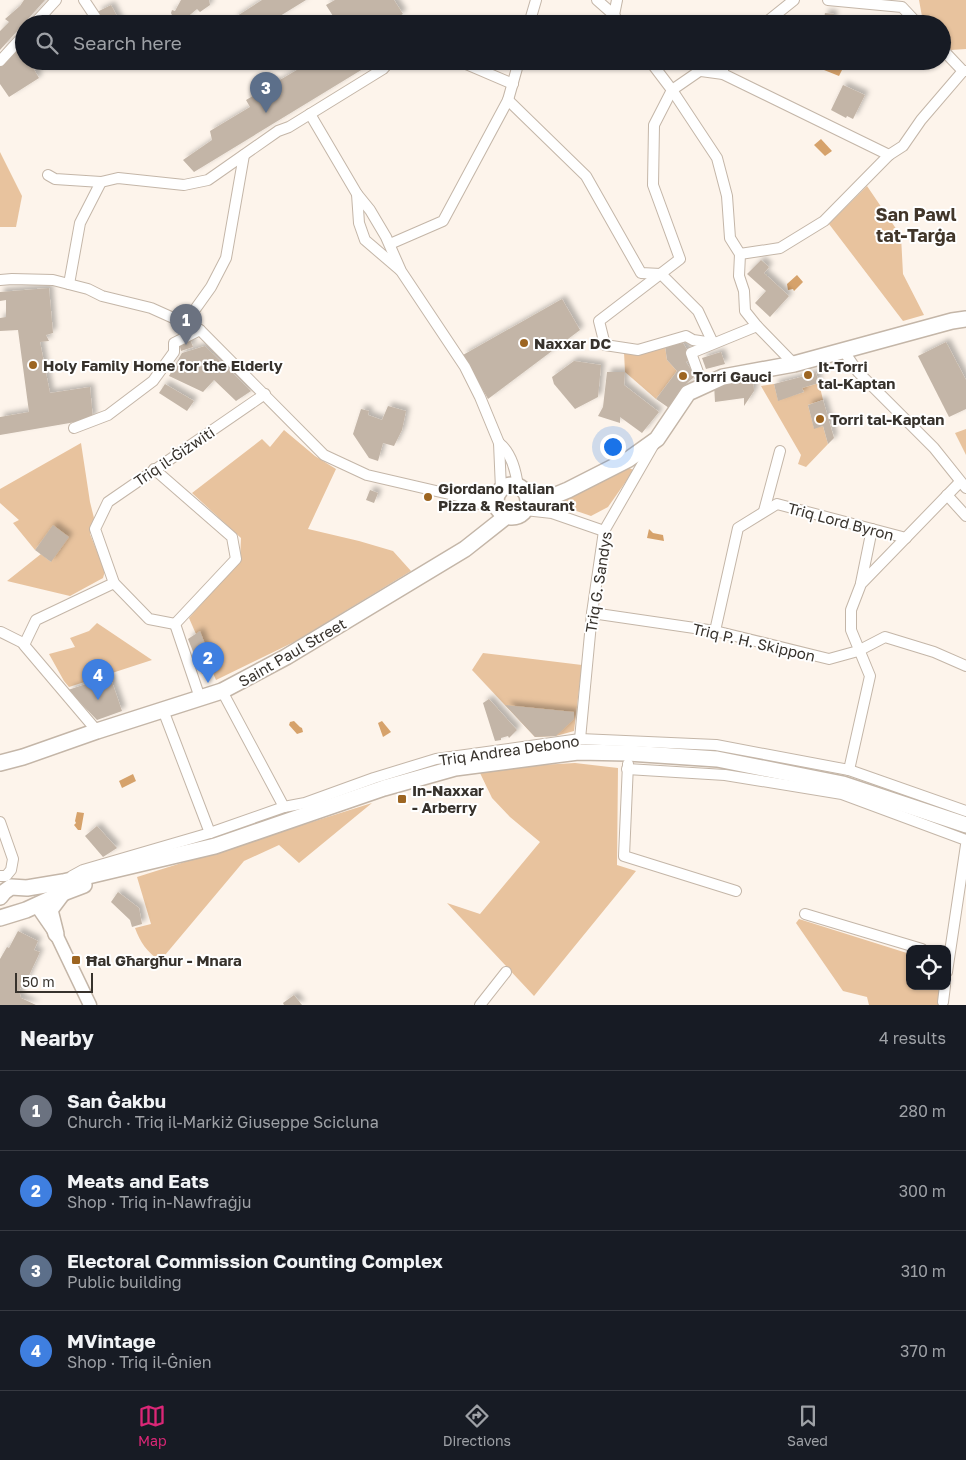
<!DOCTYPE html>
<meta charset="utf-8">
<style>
body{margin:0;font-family:"Golos Text",sans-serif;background:#20242c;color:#f1f3f6}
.controls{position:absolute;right:15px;bottom:15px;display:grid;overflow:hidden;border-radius:10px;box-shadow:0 1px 4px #0004}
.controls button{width:45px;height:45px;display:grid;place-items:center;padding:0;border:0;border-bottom:1px solid #363941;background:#171b24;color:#f1f3f6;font:25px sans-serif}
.scale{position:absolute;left:15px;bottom:12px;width:78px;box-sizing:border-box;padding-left:5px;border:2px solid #37322c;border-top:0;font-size:14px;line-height:18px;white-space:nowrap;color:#37322c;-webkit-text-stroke:4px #fff;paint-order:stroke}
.you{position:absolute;left:612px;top:446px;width:18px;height:18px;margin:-12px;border:4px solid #fff;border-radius:50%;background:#1a73e8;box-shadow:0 0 0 8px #1a73e833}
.badge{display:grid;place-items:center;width:32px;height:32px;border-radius:50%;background:#db2777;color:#fff;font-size:16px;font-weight:700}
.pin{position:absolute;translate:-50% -41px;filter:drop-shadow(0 1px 2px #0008)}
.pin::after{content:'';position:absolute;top:26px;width:18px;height:15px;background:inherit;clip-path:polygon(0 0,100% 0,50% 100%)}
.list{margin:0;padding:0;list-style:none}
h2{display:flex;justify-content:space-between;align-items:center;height:65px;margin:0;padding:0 20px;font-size:21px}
h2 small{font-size:16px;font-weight:400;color:#9ea1a6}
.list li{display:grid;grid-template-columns:32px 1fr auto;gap:15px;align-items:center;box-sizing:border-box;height:80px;padding:0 20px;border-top:1px solid #363941}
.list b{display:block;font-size:19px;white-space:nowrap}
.list p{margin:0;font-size:16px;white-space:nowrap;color:#9ea1a6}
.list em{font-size:16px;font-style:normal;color:#9ea1a6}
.icon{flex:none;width:28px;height:28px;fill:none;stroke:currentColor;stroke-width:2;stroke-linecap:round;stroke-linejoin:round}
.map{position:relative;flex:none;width:966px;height:1005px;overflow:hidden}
.search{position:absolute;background:#171b24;box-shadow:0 1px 4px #0004;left:15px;right:15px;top:15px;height:55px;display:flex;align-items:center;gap:12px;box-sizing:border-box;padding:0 18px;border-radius:28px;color:#9ea1a6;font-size:19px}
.sheet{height:385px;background:#171b24}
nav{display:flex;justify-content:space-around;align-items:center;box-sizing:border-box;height:70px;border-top:1px solid #363941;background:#171b24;font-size:14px;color:#9ea1a6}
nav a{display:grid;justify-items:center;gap:2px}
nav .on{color:#db2777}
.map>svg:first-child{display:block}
.green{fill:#e8c39e}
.water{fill:#d6a26b}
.building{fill:#c3b5a7;filter:url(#shadow)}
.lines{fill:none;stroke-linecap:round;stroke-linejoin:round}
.minor-casing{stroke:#c4b6a8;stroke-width:12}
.tertiary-casing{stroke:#c4b6a8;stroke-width:15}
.secondary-casing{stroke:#c4b6a8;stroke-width:18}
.minor{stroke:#fff;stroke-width:10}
.tertiary{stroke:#fff;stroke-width:12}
.secondary{stroke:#fff;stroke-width:15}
.poi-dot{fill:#9d6521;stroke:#fff;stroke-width:2}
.labels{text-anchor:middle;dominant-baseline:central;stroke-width:4;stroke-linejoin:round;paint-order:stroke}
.poi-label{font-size:15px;font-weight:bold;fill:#37322c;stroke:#fff;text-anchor:start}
.street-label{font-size:15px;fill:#37322c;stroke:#fff}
.quarter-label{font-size:18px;font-weight:bold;fill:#41362a;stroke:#fff}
</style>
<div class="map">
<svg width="966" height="1005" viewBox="0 0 966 1005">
<defs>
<filter id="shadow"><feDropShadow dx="4" dy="-4" stdDeviation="2.5" flood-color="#0004"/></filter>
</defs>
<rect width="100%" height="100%" fill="#fdf4eb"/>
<g class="green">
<path d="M919,0H966V49L951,50L942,41V24H925L923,22Z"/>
<path d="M0,152L22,196L16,227H0Z"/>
<path d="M867,186L901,236L903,274L924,315L903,321L829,224Z"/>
<path d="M665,346L667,360L677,371L656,399L625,372L624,352Z"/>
<path d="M819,383L823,400L808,405L814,428L823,426L828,444L806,467L798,464L801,455L761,386L774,384L778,400L804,392L802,388Z"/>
<path d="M966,429V455L955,433Z"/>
<path d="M284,430L315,456L336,469L308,529L359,541L393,551L411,571L296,641L216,680L189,618L240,560L241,538L192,493L262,439L270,447Z"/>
<path d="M81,443L90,502L94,518L90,534L105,571L103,578L70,596L7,581L41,554L51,562L53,526L35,550L13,523L19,520L0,503V489Z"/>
<path d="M626,467L634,470L608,507L591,516L562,506V500Z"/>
<path d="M97,623L152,660L69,687L64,681L49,654L75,647L70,638L89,631Z"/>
<path d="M483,653L582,665L574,731L556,736L535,737L472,670Z"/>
<path d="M575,763L618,768L617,865L636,871L534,996L447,903L480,914L540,842L510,817L492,798L480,773L523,766Z"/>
<path d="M372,803L299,863L279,845L244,861L160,961C147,952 140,942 135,928L151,924L137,877Z"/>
<path d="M799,919L910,954V986H940L938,1000L943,1005H869L867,997L843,991L796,923Z"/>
</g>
<g class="water">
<path d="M833,61L842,70L839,76L824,70L823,67Z"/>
<path d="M821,139L832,151L825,156L814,145Z"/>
<path d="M797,275L803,282L794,291L793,289L788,290L787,284Z"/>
<path d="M649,529L653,533L663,535L664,541L647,538Z"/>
<path d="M294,721L300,727L302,728L303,732L297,734L289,725L290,722Z"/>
<path d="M382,721L391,732L383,737L378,723Z"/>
<path d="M133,774L136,781L122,788L119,781Z"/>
<path d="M77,812L84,813L81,830H78L74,825L76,823L75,821Z"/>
</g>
<g class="building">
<path d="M24,0H45L0,50V31L9,22L5,19L20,6Z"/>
<path d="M181,0H209L210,5L200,12L197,9L179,24H176L171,13L172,10L175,11Z"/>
<path d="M262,0H306L267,24H237L234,18Z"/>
<path d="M335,0H394L403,14L390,21L394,24H338L326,5Z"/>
<path d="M111,5L121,24H104L97,12Z"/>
<path d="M825,13L834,14L832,24H823Z"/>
<path d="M20,45L24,52V61H29L39,78L9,97L0,84V67Z"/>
<path d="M323,61H376L194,172L183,160L212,140L210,131L250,107L246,100L307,64L313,67Z"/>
<path d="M843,85L865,95L853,119L847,116L846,118L831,110Z"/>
<path d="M761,260L769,267L764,273L789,296L770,317L755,303L766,291L747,274Z"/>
<path d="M49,288L53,333L46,335L49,341L40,342L50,393L90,387L93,419L0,435V417L29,412L18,330L0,331V318L6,317V300L0,301V292Z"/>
<path d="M562,299L580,330L488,399L463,355Z"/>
<path d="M190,339L193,347L181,351L179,343Z"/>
<path d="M946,342L966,380V409L949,417L918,356Z"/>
<path d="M683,343L692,358L686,362L694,374L693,378L687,383L669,408L656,399L677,371L667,360L665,346Z"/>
<path d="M205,346L251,391L236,401L214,380L203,392L169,376L182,353Z"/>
<path d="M721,352L725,364L706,369L702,358Z"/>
<path d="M574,361L601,365L598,397L575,409L554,384L552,377Z"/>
<path d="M607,372H625L624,385L659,412L642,433L620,417V423L598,416L603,407Z"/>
<path d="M816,373L819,383L802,388L804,392L778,401L774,384Z"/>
<path d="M753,379L754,391L744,406V398L715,402L714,384Z"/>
<path d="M165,384L194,401L187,411L159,393Z"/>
<path d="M823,400L834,438L828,444L823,426L814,429L808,405Z"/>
<path d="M388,406L406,411L402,430L394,446L383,443L378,461L369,458L353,434L361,409L369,411L368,415L382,420Z"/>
<path d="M370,490L378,493L374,503L366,500Z"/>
<path d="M53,525L69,537L51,562L35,550Z"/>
<path d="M200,631L216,673L202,674L188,639Z"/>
<path d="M110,676L122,711L97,720L68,690Z"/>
<path d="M489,699L517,730L509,738L508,736L501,738V740L495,741L483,703Z"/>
<path d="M505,705L574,712V719L556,736L535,737Z"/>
<path d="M97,826L117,848L103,857L85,836Z"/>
<path d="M118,892L139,908L142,924L132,927L130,920L111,902Z"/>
<path d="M18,931L38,941L34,950L40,952L26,982L24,981L19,991L21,998L36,1005H0V959L7,947L9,948Z"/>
<path d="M294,995L302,1005H284L283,1003Z"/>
</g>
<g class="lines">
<g class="minor-casing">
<g id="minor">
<path d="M84,0L100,24"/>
<path d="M597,0L614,15L620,24"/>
<path d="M828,0L902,7L918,24"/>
<path d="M614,15L617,0"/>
<path d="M34,24L56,0"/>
<path d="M529,24L536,0"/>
<path d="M764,24L794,0"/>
<path d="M942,49L963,71"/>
<path d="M0,61L24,35"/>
<path d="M459,61L513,84"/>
<path d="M650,61L672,90L717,158L727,196L730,238L740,254L739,276L744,291L745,311L757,326"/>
<path d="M701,71L723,74L889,155"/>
<path d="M723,74V61"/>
<path d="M508,100L586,176L641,273L661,274L698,311L713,343"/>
<path d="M310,114L357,194L370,210L386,237L401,271L465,367L480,397L499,443L501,489"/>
<path d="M48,175L55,179L101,182L118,178L184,185L208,180L278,131L289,127L383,69L390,61"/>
<path d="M357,194L359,223L365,240L400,270"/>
<path d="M390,244L443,221L508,100L519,61"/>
<path d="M740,254L780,248L824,221L889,155L903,146L921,120L963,71H966"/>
<path d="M0,280L12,279L53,280L88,289L102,296L151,308L200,330L324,455L367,475L462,497L470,502L497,507"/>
<path d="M69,284L80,223L101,182"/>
<path d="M186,322L211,287L226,258L244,155"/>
<path d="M713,343L693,340L686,336L638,350L605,345L599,321L680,259L653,185L654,125L672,90L714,61"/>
<path d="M843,350L858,372L934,448L966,488"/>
<path d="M699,375L691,353L757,326L794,364"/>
<path d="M74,428L108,415L153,381L174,352V343L200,330"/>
<path d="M499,443C512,453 516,471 518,487"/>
<path d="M154,469L232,537L236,559L175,624"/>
<path d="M947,495L966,516"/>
<path d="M462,497L497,495"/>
<path d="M525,510L552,513L604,531"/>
<path d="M764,511L780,451"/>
<path d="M861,583L872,529"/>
<path d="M592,613L715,631L829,659L858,651L885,637L934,652L966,666"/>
<path d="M175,624L149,619L114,583L95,529L108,502L265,394"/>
<path d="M175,624L200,698"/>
<path d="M715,631L738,528L777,504L906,538"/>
<path d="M1,632L25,644"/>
<path d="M222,691L284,807"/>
<path d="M163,710L210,833"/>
<path d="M97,731L24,645L36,620L114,583"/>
<path d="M580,739L592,613L604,531L654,444"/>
<path d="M628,764L624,856L736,891"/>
<path d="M627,769L725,775L842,794L966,840"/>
<path d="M849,770L870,676L851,630V610L861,584L960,482"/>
<path d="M0,822L13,859L11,870L6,876H0"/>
<path d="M72,876L83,870L210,833L284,807L305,803L374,778L436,759L580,739L716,745L849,770L966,811"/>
<path d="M805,914L922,949"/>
<path d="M947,972L966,845"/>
<path d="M943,1002L945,986"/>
<path d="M480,1005L506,972"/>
</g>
</g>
<g class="tertiary-casing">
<path id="tertiary" d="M36,905L56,934L90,1005"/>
</g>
<g class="secondary-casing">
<g id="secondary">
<circle cx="512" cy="501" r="16"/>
<path d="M527,507L568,490L629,459L657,439L688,393L723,377L794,364L952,321L966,319"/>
<path d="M0,763L23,757L97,731L222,691L286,657L465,549L508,515"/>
<path d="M0,897L4,892L11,887L27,888L63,882L215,846L384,788L455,768L578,752L628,753L717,759L843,784L966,825"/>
<path d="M0,918L26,910L63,893L84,885"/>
<path d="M56,934L50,910L62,894"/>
</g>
</g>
<use href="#minor" class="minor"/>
<use href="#tertiary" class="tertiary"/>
<use href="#secondary" class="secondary"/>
</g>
<g class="poi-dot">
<circle cx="524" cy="343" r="5"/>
<circle cx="33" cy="365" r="5"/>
<circle cx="808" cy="375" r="5"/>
<circle cx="683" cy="376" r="5"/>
<circle cx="820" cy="419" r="5"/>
<circle cx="428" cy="497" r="5"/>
<rect x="397" y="794" width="10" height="10" rx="2.5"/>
<rect x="71" y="955" width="10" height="10" rx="2.5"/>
</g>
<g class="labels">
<g class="poi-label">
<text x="534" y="343">Naxxar DC</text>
<text x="43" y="365">Holy Family Home for the Elderly</text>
<text x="818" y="366">It-Torri<tspan x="818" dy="17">tal-Kaptan</tspan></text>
<text x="693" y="376">Torri Gauci</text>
<text x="830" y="419">Torri tal-Kaptan</text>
<text x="438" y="488">Giordano Italian<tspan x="438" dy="17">Pizza &amp; Restaurant</tspan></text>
<text x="412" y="790">In-Naxxar<tspan x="412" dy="17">- Arberry</tspan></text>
<text x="86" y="960">Ħal Għargħur - Mnara</text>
</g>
<g class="street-label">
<text transform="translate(174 456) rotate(-34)">Triq il-Ġiżwiti</text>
<text transform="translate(841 521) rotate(15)">Triq Lord Byron</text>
<text transform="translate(598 582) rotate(-81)">Triq G. Sandys</text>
<text transform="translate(754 642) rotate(13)">Triq P. H. Skippon</text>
<text transform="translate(292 652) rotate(-30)">Saint Paul Street</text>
<text transform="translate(509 750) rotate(-8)">Triq Andrea Debono</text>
</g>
<g class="quarter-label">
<text x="916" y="214">San Pawl<tspan x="916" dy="21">tat-Tarġa</tspan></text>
</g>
</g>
</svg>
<div class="controls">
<button><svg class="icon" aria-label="locate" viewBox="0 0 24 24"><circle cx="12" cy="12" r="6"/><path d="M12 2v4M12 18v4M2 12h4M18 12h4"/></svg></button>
</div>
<div class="scale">50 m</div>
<div class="you"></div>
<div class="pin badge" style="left:186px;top:345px;background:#6b7280">1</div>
<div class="pin badge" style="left:208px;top:683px;background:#3f7fe0">2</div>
<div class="pin badge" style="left:266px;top:113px;background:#5c6f8a">3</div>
<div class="pin badge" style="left:98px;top:700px;background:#3f7fe0">4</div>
<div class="search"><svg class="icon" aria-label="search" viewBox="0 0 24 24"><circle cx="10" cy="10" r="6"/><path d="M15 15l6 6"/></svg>Search here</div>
</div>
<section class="sheet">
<h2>Nearby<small>4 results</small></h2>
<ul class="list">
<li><span class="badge" style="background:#6b7280">1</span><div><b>San Ġakbu</b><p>Church · Triq il-Markiż Giuseppe Scicluna</p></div><em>280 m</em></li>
<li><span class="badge" style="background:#3f7fe0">2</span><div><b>Meats and Eats</b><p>Shop · Triq in-Nawfraġju</p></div><em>300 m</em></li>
<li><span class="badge" style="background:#5c6f8a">3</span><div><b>Electoral Commission Counting Complex</b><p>Public building</p></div><em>310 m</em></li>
<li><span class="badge" style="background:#3f7fe0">4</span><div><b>MVintage</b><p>Shop · Triq il-Ġnien</p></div><em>370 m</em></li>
</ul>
</section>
<nav>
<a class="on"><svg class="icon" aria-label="map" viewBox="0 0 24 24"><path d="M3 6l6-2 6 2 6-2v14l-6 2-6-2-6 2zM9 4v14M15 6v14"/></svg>Map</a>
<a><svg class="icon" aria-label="directions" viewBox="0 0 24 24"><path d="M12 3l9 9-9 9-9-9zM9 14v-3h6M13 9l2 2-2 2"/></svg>Directions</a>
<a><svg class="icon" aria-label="saved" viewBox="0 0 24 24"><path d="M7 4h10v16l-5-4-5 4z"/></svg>Saved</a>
</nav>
